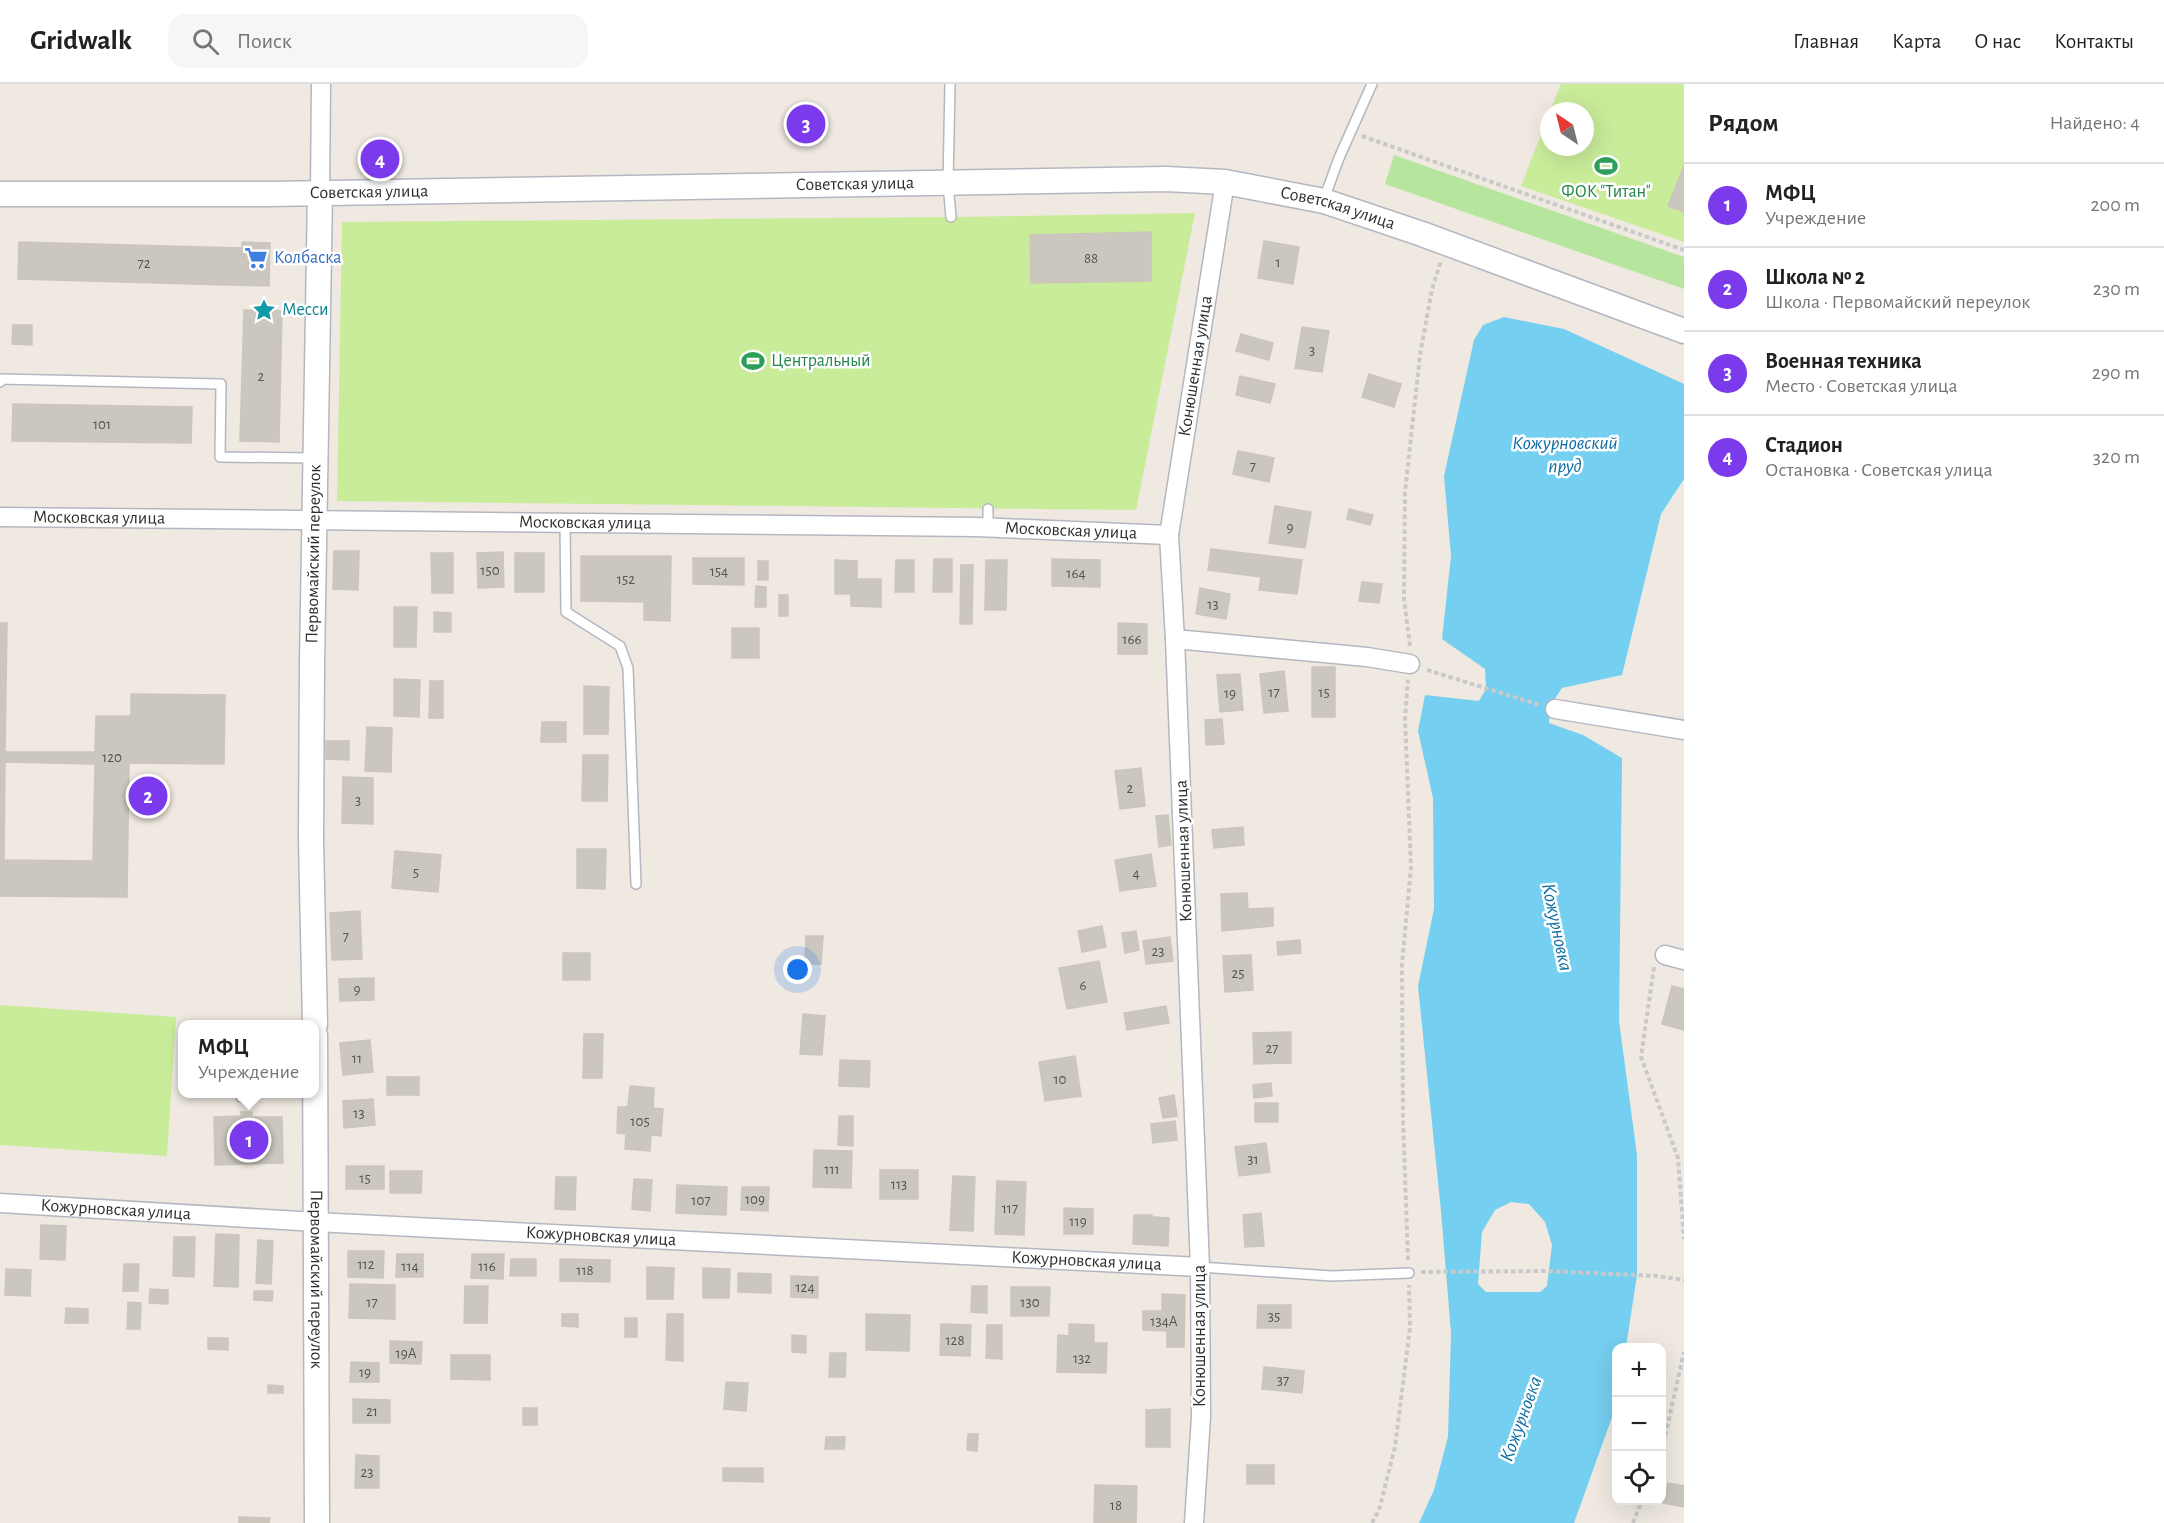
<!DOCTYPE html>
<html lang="ru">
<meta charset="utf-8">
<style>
body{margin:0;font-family:"Alegreya Sans",sans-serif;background:#f6f6f6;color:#222}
.controls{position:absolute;right:18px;bottom:18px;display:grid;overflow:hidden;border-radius:12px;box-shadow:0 6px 24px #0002}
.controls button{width:54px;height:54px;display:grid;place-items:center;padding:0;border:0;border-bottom:2px solid #e0e0e0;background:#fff;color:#222;font:30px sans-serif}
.compass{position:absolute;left:1540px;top:18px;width:54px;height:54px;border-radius:50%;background:#fff;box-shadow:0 6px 24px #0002;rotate:325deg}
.you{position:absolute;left:798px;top:886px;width:21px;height:21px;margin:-15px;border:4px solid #fff;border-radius:50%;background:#1a73e8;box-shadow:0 0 0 9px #1a73e833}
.badge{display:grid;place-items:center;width:39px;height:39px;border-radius:50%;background:#7c3aed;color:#fff;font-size:20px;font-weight:700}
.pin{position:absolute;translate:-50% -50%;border:3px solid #fff;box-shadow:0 2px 6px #0006}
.popup{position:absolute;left:178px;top:936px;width:141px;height:78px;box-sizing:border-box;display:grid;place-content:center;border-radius:12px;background:#fff;filter:drop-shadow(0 2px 4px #0005);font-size:20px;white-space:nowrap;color:#767676}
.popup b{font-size:22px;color:#222}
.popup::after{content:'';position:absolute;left:50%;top:100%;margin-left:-12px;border:12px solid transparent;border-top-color:#fff}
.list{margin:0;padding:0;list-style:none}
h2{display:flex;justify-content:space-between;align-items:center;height:78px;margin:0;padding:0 24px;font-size:26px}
h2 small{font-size:20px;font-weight:400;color:#767676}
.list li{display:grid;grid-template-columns:39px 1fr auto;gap:18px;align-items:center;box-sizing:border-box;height:84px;padding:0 24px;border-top:2px solid #e0e0e0}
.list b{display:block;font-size:22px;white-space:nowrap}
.list p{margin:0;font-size:20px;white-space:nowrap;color:#767676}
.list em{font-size:20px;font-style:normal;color:#767676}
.icon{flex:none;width:33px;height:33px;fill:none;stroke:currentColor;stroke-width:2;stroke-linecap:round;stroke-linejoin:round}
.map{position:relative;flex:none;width:1684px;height:1439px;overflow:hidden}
header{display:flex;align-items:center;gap:36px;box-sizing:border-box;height:84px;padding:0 30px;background:#fff;border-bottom:2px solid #e0e0e0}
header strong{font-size:28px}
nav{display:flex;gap:33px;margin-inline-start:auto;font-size:21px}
.search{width:420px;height:54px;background:#f6f6f6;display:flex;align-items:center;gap:15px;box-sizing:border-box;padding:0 21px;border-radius:18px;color:#767676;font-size:22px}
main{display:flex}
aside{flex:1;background:#fff}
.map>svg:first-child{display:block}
.green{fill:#b6e59e}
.pitch{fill:#c9ec9a}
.water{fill:#75cff0;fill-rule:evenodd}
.building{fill:#cbc7bf;stroke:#cbc5ba;stroke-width:1.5;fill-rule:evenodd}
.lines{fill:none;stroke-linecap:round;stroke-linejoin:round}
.lane-casing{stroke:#b4b7c1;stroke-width:12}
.street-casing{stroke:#b4b7c1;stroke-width:21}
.secondary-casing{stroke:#b4b7c1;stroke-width:27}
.path{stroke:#c9c9c9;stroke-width:4;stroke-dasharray:4.5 3;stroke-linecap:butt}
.lane{stroke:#fff;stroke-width:9}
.street{stroke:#fff;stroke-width:18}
.secondary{stroke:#fff;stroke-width:24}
.labels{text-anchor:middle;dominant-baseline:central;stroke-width:5;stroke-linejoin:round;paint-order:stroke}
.number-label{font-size:15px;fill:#555452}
.street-label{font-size:18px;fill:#2e2e2e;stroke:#fff}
.leisure-label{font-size:18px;fill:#27864d;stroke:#fff}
.shop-label{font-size:18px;fill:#366cbe;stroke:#fff;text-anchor:start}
.culture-label{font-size:18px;fill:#0d838f;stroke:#fff;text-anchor:start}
.water-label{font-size:20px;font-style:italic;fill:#0d6fa3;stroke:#fff}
</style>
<header>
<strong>Gridwalk</strong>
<div class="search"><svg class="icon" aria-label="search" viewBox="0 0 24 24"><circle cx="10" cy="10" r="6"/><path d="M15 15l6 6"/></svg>Поиск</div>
<nav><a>Главная</a><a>Карта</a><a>О нас</a><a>Контакты</a></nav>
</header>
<main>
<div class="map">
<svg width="1684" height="1439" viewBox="0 0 1684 1439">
<rect width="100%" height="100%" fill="#efe9e1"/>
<path class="green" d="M1394,71L1684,173V205L1385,100Z"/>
<g class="pitch">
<path d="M1561,0H1684V158L1521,102L1549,30V63H1585V27H1550Z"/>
<path d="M1195,129L1136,426L337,417L342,138L951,133Z"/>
<path d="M0,921L176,933L167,1072L0,1061Z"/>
</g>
<path class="water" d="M1504,233L1564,245L1684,300V395L1661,430L1622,591L1562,604L1550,622L1549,639L1583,651L1622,674L1619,937L1637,1071V1191L1626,1263L1616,1264V1322L1574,1439H1419L1434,1406L1448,1353L1451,1249L1441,1127L1418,902L1434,825L1433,714L1418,647L1425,611L1479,617L1486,605L1485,585L1442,555L1451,472L1444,392L1474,256L1483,241ZM1511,1118L1529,1120L1545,1138L1552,1161L1547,1202L1540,1208H1486L1478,1200L1482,1148L1495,1126Z"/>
<g class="building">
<path d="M1684,82V128L1668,122Z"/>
<path d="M1151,148V197L1031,199L1030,151Z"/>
<path d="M1264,157L1299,163L1293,200L1258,194Z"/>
<path d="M19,158L242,164V158L270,159L269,202L18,195Z"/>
<path d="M244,226L282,227L279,358L240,357Z"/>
<path d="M13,241H32V261L12,260Z"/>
<path d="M1302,243L1329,247L1322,288L1295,284Z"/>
<path d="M1241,250L1273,259L1269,276L1236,267Z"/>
<path d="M1369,290L1401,300L1394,323L1362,313Z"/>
<path d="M1240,292L1275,300L1270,319L1236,311Z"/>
<path d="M13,320L192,323L191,359L12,357Z"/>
<path d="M1238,367L1274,374L1269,398L1233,390Z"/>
<path d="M1275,422L1311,428L1305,464L1269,459Z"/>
<path d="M1349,425L1373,431L1370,441L1347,435Z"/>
<path d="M1211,465L1302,476L1297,510L1259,506L1261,493L1208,486Z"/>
<path d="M334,467H359L358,506L333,505Z"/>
<path d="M503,468L504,503L478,504L477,469Z"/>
<path d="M431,469H453V509H432Z"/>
<rect x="515" y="469" width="29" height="39"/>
<path d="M581,472H671L670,537L644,536V518L581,517Z"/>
<path d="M693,474H744V501L693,500Z"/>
<path d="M934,475H952V508H933Z"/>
<path d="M1052,475L1100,476V503L1052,502Z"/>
<path d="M835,476L857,477V495H881V523L851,522V510H835Z"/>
<path d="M896,476H914V508H895Z"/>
<path d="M986,476H1007L1006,526H985Z"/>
<rect x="758" y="477" width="10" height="19"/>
<path d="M961,481H973L972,540H960Z"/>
<path d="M1362,498L1382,500L1379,519L1359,517Z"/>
<path d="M756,502L766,503V523H755Z"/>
<path d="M1200,504L1230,510L1226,535L1196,530Z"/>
<rect x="779" y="511" width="9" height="21"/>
<path d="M394,523H417L416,563H394Z"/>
<path d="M434,528L451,529V548H434Z"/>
<path d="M0,539H7L5,668H95L96,632H131V610L225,611L224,680L129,679L127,813L0,812ZM5,678L95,680L93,777L4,776Z"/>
<path d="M1118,539L1147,540V570H1118Z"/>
<rect x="732" y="544" width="27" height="30"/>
<rect x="1312" y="583" width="23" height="50"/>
<path d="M1284,587L1288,627L1264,629L1260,590Z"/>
<path d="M1240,590L1243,626L1220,628L1217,591Z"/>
<path d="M394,595L420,596L419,633L394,632Z"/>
<path d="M430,597H443V634H429Z"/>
<path d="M584,602L609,603L608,650H584Z"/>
<path d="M1222,635L1224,660L1206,661L1205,636Z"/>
<path d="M542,638H566V658H541Z"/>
<path d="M367,643L392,644L391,688L365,687Z"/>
<path d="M326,657H349V676L326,675Z"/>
<path d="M583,671H608L607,717H582Z"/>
<path d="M1141,684L1145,722L1120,725L1115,687Z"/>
<path d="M343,693L373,694V740L342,739Z"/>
<path d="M1168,731L1171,761L1159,763L1156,732Z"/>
<path d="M1243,743L1244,761L1214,764L1212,746Z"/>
<path d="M577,765H606L605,805L577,804Z"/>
<path d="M395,767L441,771L438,808L392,804Z"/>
<path d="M1151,770L1156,802L1120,807L1115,776Z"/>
<path d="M1247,809L1248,825L1273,824V842L1222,847L1221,810Z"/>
<path d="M360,827L362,875L332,876L330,829Z"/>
<path d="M1102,842L1106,863L1082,868L1078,847Z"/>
<path d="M1136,847L1139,866L1125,869L1122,849Z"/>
<path d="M806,852H823L821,880H805Z"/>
<path d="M1170,853L1173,877L1146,880L1143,857Z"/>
<path d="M1300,856L1301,869L1278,871L1277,858Z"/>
<rect x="563" y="869" width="27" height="27"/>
<path d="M1251,871L1253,906L1225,908L1223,872Z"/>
<path d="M1099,877L1107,918L1067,925L1059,884Z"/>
<path d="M374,894V916L340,917L339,895Z"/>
<path d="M1672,902L1684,905V946L1662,940Z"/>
<path d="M1166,922L1169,939L1127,946L1124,929Z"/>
<path d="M803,930L825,932L822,971L800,970Z"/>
<path d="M1291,948V979L1254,980L1253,949Z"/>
<path d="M584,950H603L602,994H583Z"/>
<path d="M370,956L373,988L343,991L340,959Z"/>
<path d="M1075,972L1081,1012L1045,1017L1039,978Z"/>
<path d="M840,976L870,977L869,1003L839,1002Z"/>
<rect x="387" y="993" width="32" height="18"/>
<path d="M1271,999L1272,1012L1254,1014L1253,1001Z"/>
<path d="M630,1002L654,1004L653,1024L663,1025L661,1052L651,1051L650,1067L625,1065L626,1050L617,1049L618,1023H628Z"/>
<path d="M1174,1011L1177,1032L1163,1034L1159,1014Z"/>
<path d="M373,1015L375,1041L344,1044L343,1017Z"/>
<rect x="1255" y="1019" width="23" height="19"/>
<path d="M241,1028H252V1033H282L283,1079L215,1081L214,1033L241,1032Z"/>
<path d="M839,1032H853V1062L838,1061Z"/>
<path d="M1175,1037L1177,1056L1153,1059L1151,1040Z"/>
<path d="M1266,1059L1270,1088L1239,1092L1235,1063Z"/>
<path d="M814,1066L852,1067L851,1104L813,1103Z"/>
<rect x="346" y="1082" width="38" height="23"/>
<rect x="880" y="1086" width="38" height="29"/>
<path d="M390,1087H422L421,1109H390Z"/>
<path d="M953,1092L975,1093L973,1147L950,1146Z"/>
<path d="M556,1093H576L575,1126L555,1125Z"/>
<path d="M634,1095L652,1096L650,1127L632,1125Z"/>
<path d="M997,1097L1026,1098L1024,1151L995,1150Z"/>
<path d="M677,1101L727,1103L726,1131L676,1129Z"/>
<path d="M742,1103H769L768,1127L741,1126Z"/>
<path d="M1064,1124L1093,1125V1150H1064Z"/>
<path d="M1261,1129L1264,1162L1245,1163L1243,1131Z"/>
<path d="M1134,1131H1152L1151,1161L1133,1160Z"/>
<path d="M1153,1133L1169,1134L1168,1162L1152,1161Z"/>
<path d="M41,1141L66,1142L65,1176L40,1175Z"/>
<path d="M216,1150L239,1151L238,1203L214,1202Z"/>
<path d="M174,1153H195L194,1193L173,1192Z"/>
<path d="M258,1156L273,1157L271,1200L256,1199Z"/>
<path d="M348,1167H384L383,1194L348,1193Z"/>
<path d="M397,1170H423V1193H396Z"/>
<path d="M472,1170H504L503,1195L471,1194Z"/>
<path d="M511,1175H536V1192H510Z"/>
<path d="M560,1175L610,1176V1198L560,1197Z"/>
<path d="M124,1180H139L138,1207H123Z"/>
<path d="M647,1183L674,1184L673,1215H647Z"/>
<path d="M703,1184L730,1185L729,1214H703Z"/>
<path d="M6,1185L31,1186L30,1212L5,1211Z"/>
<path d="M738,1189L771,1190V1209L738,1208Z"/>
<path d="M791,1192L818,1193V1214L791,1213Z"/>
<path d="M350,1200L395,1201V1235L349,1234Z"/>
<path d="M465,1202H488L487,1239H464Z"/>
<path d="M972,1202H987V1229L971,1228Z"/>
<path d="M1011,1203H1050L1049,1232H1011Z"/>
<path d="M150,1205L168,1206V1220L149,1219Z"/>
<path d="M254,1207H273L272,1217L254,1216Z"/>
<path d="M1162,1210L1185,1211L1184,1263H1167V1247L1143,1246V1227H1162Z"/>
<path d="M128,1218L141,1219L140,1245H127Z"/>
<path d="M1258,1221H1291V1244H1257Z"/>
<path d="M66,1224L88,1225V1239H65Z"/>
<path d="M562,1230H578V1243L562,1242Z"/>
<path d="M667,1230H683V1277L666,1276Z"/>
<path d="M866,1230L910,1231L909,1267L866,1266Z"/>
<rect x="625" y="1234" width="12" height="19"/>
<path d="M941,1240L971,1241L970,1272L940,1271Z"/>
<path d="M1069,1240L1094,1241V1259H1107L1106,1289L1057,1288L1058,1251L1069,1252Z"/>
<path d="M987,1241H1002V1275L986,1274Z"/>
<path d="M792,1251L806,1252V1269L792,1268Z"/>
<path d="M208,1254H228V1266L208,1265Z"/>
<path d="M390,1257L422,1258L421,1280L390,1279Z"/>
<path d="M830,1269H846L845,1293H829Z"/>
<path d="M451,1271H490V1296L451,1295Z"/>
<path d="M351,1278L379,1279V1298H350Z"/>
<path d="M1264,1283L1304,1287L1302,1309L1262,1305Z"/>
<path d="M726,1298L748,1299L746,1327L724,1325Z"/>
<path d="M268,1301L283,1302V1309H268Z"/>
<path d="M353,1315L390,1316V1339H353Z"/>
<rect x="523" y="1324" width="14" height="17"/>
<path d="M1170,1325V1363H1146V1326Z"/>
<path d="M968,1350H978L977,1367L967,1366Z"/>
<path d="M826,1353H845L844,1365H825Z"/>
<path d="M356,1371L379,1372V1404H355Z"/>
<rect x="1247" y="1381" width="27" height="19"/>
<path d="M723,1384H763V1398L723,1397Z"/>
<path d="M1668,1399L1684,1402V1423L1663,1419Z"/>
<path d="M1095,1401L1137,1402L1136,1439H1094Z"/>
<path d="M239,1433L270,1434L269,1439H239Z"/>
</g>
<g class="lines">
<g class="lane-casing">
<g id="lane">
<path d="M950,0L948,100L951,133"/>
<path d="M1324,115L1339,74L1372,0"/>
<path d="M0,298L1,295L221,300L220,373L314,374"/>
<path d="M988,425V444"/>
<path d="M565,439L566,528L620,562L628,584L636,800"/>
<path d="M241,1013V1010"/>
<path d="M1200,1183L1332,1192L1409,1189"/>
</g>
</g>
<g class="street-casing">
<g id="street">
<path d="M320,109L321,0"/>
<path id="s1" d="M0,433L977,443L1169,451"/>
<path d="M1175,555L1367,573L1410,580"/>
<path d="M1555,625L1684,646"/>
<path d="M1665,871L1684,876"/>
<path id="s2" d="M0,1119L316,1138L1200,1183"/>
<path id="s3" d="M1194,1439L1201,1333L1200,1183L1175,555L1169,451L1225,98"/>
</g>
</g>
<g class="secondary-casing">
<g id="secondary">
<path id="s4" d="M0,110H270L1166,95L1225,98L1324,117L1422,150L1684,247"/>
<path id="s5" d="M315,940L311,756L312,580L320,109"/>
<path id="s6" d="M315,951L317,1439"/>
</g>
</g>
<g class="path">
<path d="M1362,52L1684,166"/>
<path d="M1410,562L1404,515L1405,408L1420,271L1432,205L1441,177"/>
<path d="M1427,586L1540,621"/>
<path d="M1654,883L1641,973L1678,1074L1684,1155"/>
<path d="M1408,1176L1403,1035L1402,880L1411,783L1405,634L1408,596"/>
<path d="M1421,1188L1547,1187L1657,1192L1684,1196"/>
<path d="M1662,1366L1684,1268"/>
<path d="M1372,1439L1379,1426L1395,1363L1410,1244L1409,1201"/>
<path d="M1633,1439L1642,1416"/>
</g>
<use href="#lane" class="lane"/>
<use href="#street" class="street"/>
<use href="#secondary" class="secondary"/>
</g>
<defs>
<g id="stadium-bare" transform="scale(1.8)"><path d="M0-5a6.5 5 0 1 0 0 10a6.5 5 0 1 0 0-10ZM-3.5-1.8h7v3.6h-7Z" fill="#2e9e5b" stroke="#fff" stroke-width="2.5" paint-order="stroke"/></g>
<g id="supermarket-bare" transform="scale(1.8)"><path d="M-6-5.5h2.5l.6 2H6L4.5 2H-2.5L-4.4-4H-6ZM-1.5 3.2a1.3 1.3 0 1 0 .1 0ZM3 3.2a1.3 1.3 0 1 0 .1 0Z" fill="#3f7fe0" stroke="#fff" stroke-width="2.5" paint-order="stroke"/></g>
<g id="sight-bare" transform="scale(1.8)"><path d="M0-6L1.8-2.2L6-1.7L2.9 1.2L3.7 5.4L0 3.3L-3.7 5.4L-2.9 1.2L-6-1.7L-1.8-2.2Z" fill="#0f9aa8" stroke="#fff" stroke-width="2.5" paint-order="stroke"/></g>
</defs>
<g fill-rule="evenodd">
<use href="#stadium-bare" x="1606" y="82"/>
<use href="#supermarket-bare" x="256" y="174"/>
<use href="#sight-bare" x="264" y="226"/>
<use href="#stadium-bare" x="753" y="277"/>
</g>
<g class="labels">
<g class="number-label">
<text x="1091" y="174">88</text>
<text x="1278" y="178">1</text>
<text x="144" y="179">72</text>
<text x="1312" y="266">3</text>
<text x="261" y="292">2</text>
<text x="102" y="340">101</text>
<text x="1253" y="382">7</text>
<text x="1290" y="443">9</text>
<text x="490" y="486">150</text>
<text x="719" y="487">154</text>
<text x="1076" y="489">164</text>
<text x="626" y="495">152</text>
<text x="1213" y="520">13</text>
<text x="1132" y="555">166</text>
<text x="1274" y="608">17</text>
<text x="1324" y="608">15</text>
<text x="1230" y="609">19</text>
<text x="112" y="673">120</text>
<text x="1130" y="704">2</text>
<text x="358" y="716">3</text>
<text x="416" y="788">5</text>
<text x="1136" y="789">4</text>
<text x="346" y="852">7</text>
<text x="1158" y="867">23</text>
<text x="1238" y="889">25</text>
<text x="1083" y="901">6</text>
<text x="357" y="905">9</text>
<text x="1272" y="964">27</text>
<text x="357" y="974">11</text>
<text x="1060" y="995">10</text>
<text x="359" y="1029">13</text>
<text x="640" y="1037">105</text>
<text x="1253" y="1075">31</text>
<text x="832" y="1085">111</text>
<text x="365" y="1094">15</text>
<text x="899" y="1100">113</text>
<text x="755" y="1115">109</text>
<text x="701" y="1116">107</text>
<text x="1010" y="1124">117</text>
<text x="1078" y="1137">119</text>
<text x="366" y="1180">112</text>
<text x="410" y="1182">114</text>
<text x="487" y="1182">116</text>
<text x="585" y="1186">118</text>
<text x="805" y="1203">124</text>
<text x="372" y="1218">17</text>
<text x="1030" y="1218">130</text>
<text x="1274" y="1232">35</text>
<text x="1164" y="1237">134А</text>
<text x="955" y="1256">128</text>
<text x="406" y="1269">19А</text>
<text x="1082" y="1274">132</text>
<text x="365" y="1288">19</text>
<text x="1283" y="1296">37</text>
<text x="372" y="1327">21</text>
<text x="367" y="1388">23</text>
<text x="1116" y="1421">18</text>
</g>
<g class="street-label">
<text stroke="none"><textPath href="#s4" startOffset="855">Советская улица</textPath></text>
<text stroke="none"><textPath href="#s4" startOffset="369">Советская улица</textPath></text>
<text stroke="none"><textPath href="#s4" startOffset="1341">Советская улица</textPath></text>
<text stroke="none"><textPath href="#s3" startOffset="1160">Конюшенная улица</textPath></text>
<text stroke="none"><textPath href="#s1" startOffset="99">Московская улица</textPath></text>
<text stroke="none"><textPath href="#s1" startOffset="585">Московская улица</textPath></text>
<text stroke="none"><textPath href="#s1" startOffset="1071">Московская улица</textPath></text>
<text stroke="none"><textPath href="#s5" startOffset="470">Первомайский переулок</textPath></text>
<text transform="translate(1184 767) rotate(-92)">Конюшенная улица</text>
<text stroke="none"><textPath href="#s2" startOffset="116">Кожурновская улица</textPath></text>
<text stroke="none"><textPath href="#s2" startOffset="602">Кожурновская улица</textPath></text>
<text stroke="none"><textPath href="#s2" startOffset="1088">Кожурновская улица</textPath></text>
<text stroke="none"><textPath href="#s6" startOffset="244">Первомайский переулок</textPath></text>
<text transform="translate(1200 1252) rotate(-90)">Конюшенная улица</text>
</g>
<g class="leisure-label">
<text x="1606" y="108">ФОК "Титан"</text>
<text x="771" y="277" text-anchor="start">Центральный</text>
</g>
<g class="shop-label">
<text x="274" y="174">Колбаска</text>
</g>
<g class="culture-label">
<text x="282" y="226">Месси</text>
</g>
<g class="water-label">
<text x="1565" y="359">Кожурновский<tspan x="1565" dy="23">пруд</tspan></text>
<text transform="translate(1557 843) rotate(78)">Кожурновка</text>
<text transform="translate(1521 1335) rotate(-70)">Кожурновка</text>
</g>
</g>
</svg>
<div class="controls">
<button>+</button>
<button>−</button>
<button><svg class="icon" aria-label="locate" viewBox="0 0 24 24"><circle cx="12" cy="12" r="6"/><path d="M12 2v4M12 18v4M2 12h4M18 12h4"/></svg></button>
</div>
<svg class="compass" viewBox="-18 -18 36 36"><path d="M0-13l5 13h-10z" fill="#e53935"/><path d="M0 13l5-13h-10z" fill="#767676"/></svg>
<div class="you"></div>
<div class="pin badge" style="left:249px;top:1056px">1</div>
<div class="popup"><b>МФЦ</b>Учреждение</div>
<div class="pin badge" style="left:148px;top:712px">2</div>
<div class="pin badge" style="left:806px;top:40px">3</div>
<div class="pin badge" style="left:380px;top:75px">4</div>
</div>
<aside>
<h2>Рядом<small>Найдено: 4</small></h2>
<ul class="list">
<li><span class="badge">1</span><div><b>МФЦ</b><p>Учреждение</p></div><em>200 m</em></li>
<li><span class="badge">2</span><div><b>Школа № 2</b><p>Школа · Первомайский переулок</p></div><em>230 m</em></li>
<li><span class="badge">3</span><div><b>Военная техника</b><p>Место · Советская улица</p></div><em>290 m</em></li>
<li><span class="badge">4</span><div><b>Стадион</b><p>Остановка · Советская улица</p></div><em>320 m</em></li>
</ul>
</aside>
</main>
